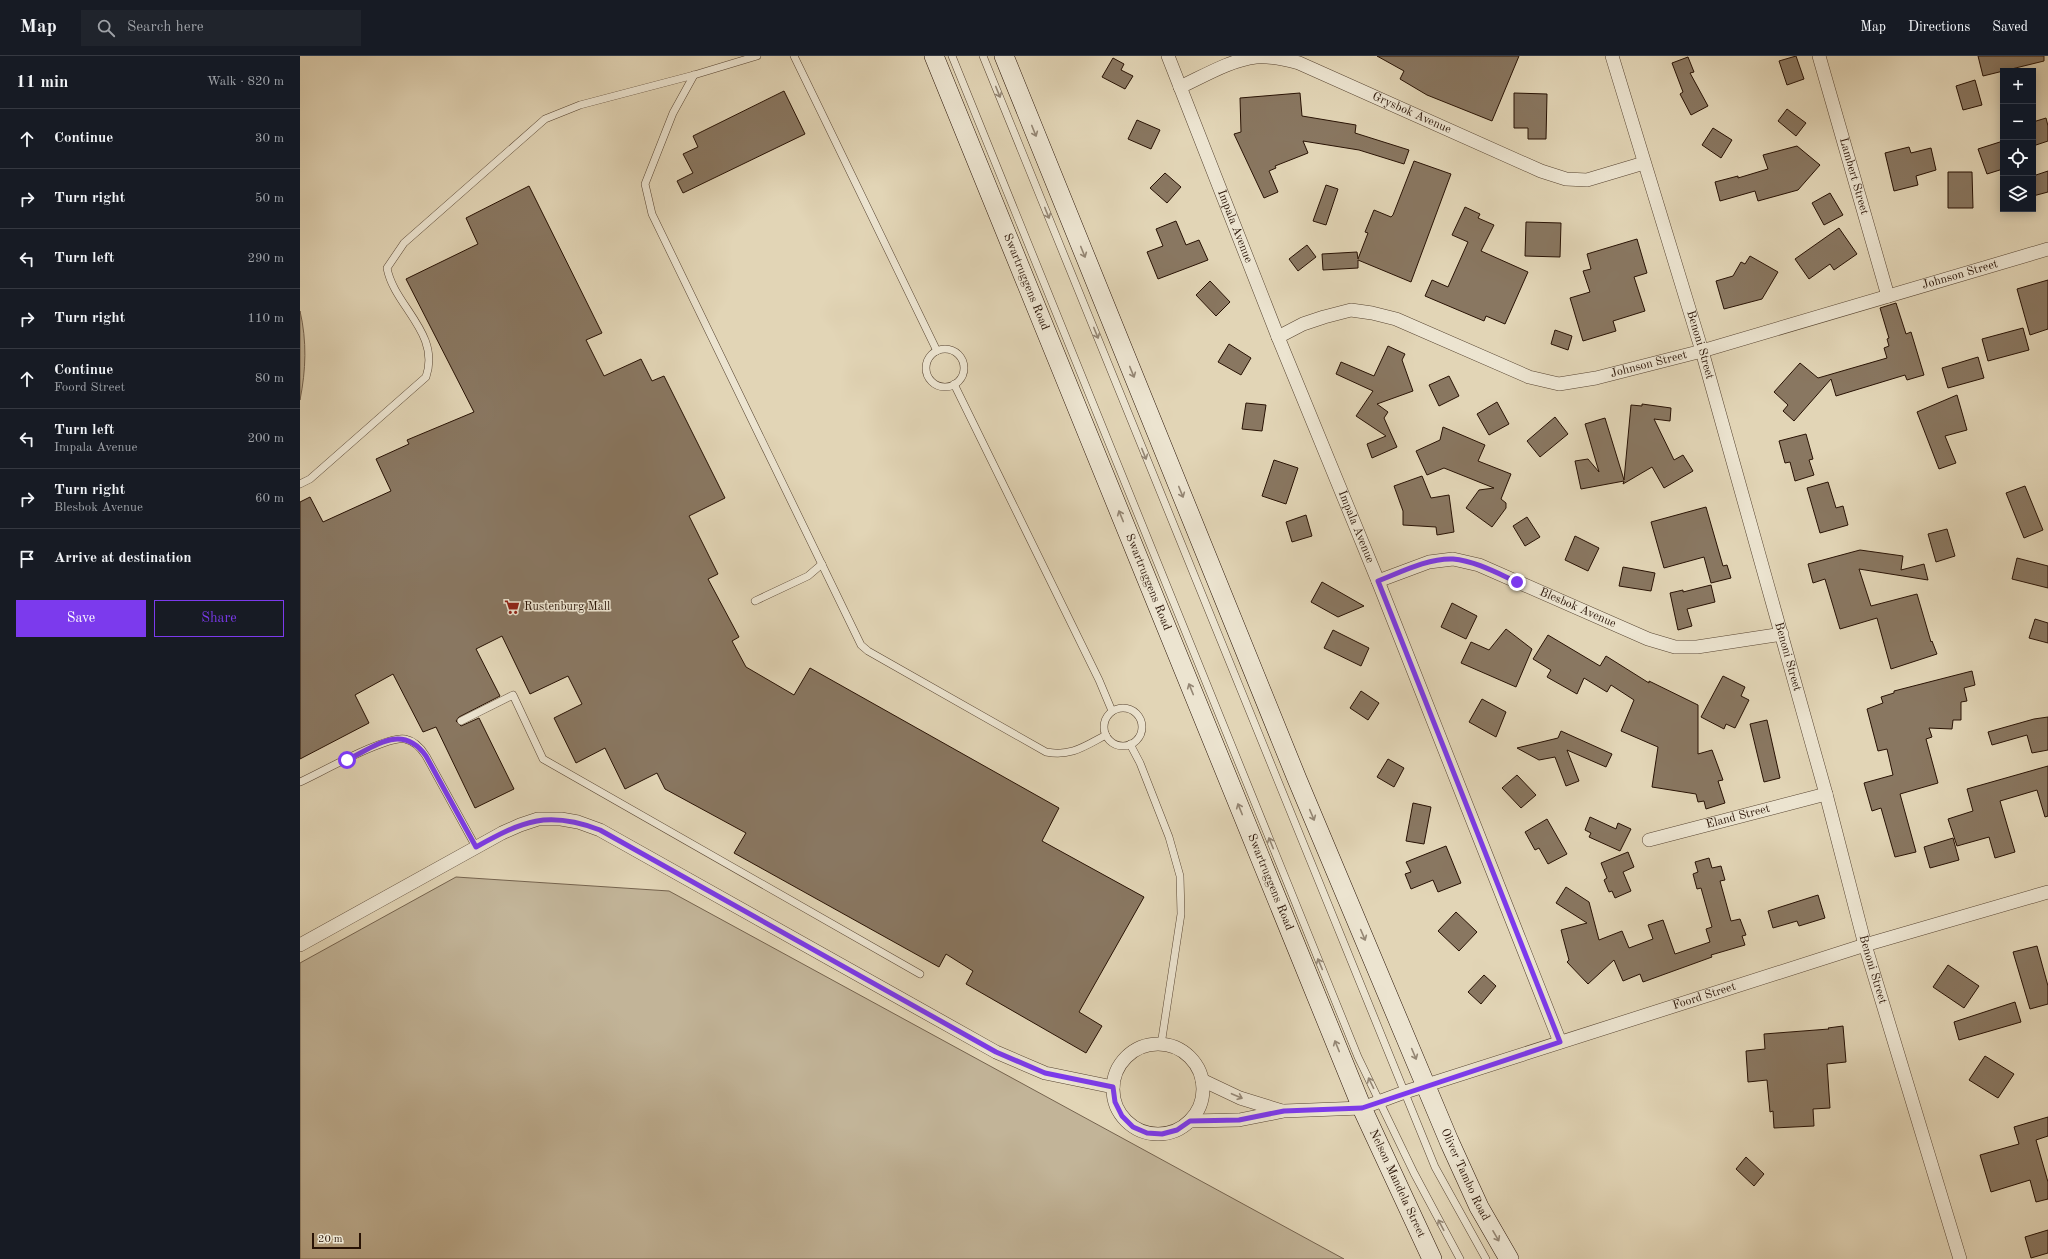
<!DOCTYPE html>
<meta charset="utf-8">
<style>
body{margin:0;font-family:"Old Standard TT",serif;background:#20242c;color:#f1f3f6}
.controls{position:absolute;right:12px;top:12px;display:grid;overflow:hidden;border-radius:0px;box-shadow:0 2px 10px #0003}
.controls button{width:36px;height:36px;display:grid;place-items:center;padding:0;border:0;border-bottom:1px solid #363941;background:#171b24;color:#f1f3f6;font:20px sans-serif}
.scale{position:absolute;left:12px;bottom:10px;width:49px;box-sizing:border-box;padding-left:4px;border:2px solid #281204;border-top:0;font-size:11px;line-height:14px;white-space:nowrap;color:#281204;-webkit-text-stroke:3px #ece4d0;paint-order:stroke}
.stop{position:absolute;width:12px;height:12px;margin:-9px;border:3px solid #7c3aed;border-radius:50%;background:#fff}
.stop.end{background:#7c3aed;border-color:#fff;box-shadow:0 1px 4px #0008}
.list{margin:0;padding:0;list-style:none}
h2{display:flex;justify-content:space-between;align-items:center;height:52px;margin:0;padding:0 16px;font-size:17px}
h2 small{font-size:13px;font-weight:400;color:#9ea1a6}
.list li{display:grid;grid-template-columns:26px 1fr auto;gap:12px;align-items:center;box-sizing:border-box;height:60px;padding:0 16px;border-top:1px solid #363941}
.list b{display:block;font-size:15px;white-space:nowrap}
.list p{margin:0;font-size:13px;white-space:nowrap;color:#9ea1a6}
.list em{font-size:13px;font-style:normal;color:#9ea1a6}
.actions{display:flex;gap:8px;padding:12px 16px}
.actions a{flex:1;padding:9px 0;border:1px solid #7c3aed;border-radius:0px;text-align:center;font-size:14px;color:#7c3aed}
.actions .main{background:#7c3aed;color:#fff}
.icon{flex:none;width:22px;height:22px;fill:none;stroke:currentColor;stroke-width:2;stroke-linecap:round;stroke-linejoin:round}
.map{position:relative;flex:none;width:1748px;height:1203px;overflow:hidden}
header{display:flex;align-items:center;gap:24px;box-sizing:border-box;height:56px;padding:0 20px;background:#171b24;border-bottom:1px solid #363941}
header strong{font-size:19px}
nav{display:flex;gap:22px;margin-inline-start:auto;font-size:14px}
.search{width:280px;height:36px;background:#20242c;display:flex;align-items:center;gap:10px;box-sizing:border-box;padding:0 14px;border-radius:0px;color:#9ea1a6;font-size:15px}
main{display:flex}
aside{flex:1;background:#171b24}
.map>svg:first-child{display:block}
.green{fill:#c2b498;stroke:#75634e}
.building{fill:#897761;stroke:#281204}
.lines{fill:none;stroke-linecap:round;stroke-linejoin:round}
.service-casing{stroke:#564330;stroke-width:8}
.minor-casing{stroke:#564330;stroke-width:14}
.secondary-casing{stroke:#281204;stroke-width:20}
.service{stroke:#ece4d0;stroke-width:7}
.minor{stroke:#ece4d0;stroke-width:13}
.secondary{stroke:#ece4d0;stroke-width:19}
.oneway{stroke:#948674}
.route{stroke:#7c3aed;stroke-width:5}
.labels{text-anchor:middle;dominant-baseline:central;stroke-width:3;stroke-linejoin:round;paint-order:stroke}
.street-label{font-size:12px;fill:#281204;stroke:#ece4d0}
.poi-label{font-size:12px;fill:#281204;stroke:#ece4d0;text-anchor:start}
</style>
<header>
<strong>Map</strong>
<div class="search"><svg class="icon" aria-label="search" viewBox="0 0 24 24"><circle cx="10" cy="10" r="6"/><path d="M15 15l6 6"/></svg>Search here</div>
<nav><a>Map</a><a>Directions</a><a>Saved</a></nav>
</header>
<main>
<aside>
<h2>11 min<small>Walk · 820 m</small></h2>
<ul class="list">
<li><svg class="icon" aria-label="ahead" viewBox="0 0 24 24"><path d="M12 20V5M6 11l6-6 6 6"/></svg><div><b>Continue</b></div><em>30 m</em></li>
<li><svg class="icon" aria-label="right" viewBox="0 0 24 24"><path d="M7 20v-9h11M14 6l5 5-5 5"/></svg><div><b>Turn right</b></div><em>50 m</em></li>
<li><svg class="icon" aria-label="left" viewBox="0 0 24 24"><path d="M17 20v-9H6M10 6l-5 5 5 5"/></svg><div><b>Turn left</b></div><em>290 m</em></li>
<li><svg class="icon" aria-label="right" viewBox="0 0 24 24"><path d="M7 20v-9h11M14 6l5 5-5 5"/></svg><div><b>Turn right</b></div><em>110 m</em></li>
<li><svg class="icon" aria-label="ahead" viewBox="0 0 24 24"><path d="M12 20V5M6 11l6-6 6 6"/></svg><div><b>Continue</b><p>Foord Street</p></div><em>80 m</em></li>
<li><svg class="icon" aria-label="left" viewBox="0 0 24 24"><path d="M17 20v-9H6M10 6l-5 5 5 5"/></svg><div><b>Turn left</b><p>Impala Avenue</p></div><em>200 m</em></li>
<li><svg class="icon" aria-label="right" viewBox="0 0 24 24"><path d="M7 20v-9h11M14 6l5 5-5 5"/></svg><div><b>Turn right</b><p>Blesbok Avenue</p></div><em>60 m</em></li>
<li><svg class="icon" aria-label="arrive" viewBox="0 0 24 24"><path d="M6 21V4h12l-3 4 3 4H6"/></svg><div><b>Arrive at destination</b></div></li>
</ul>
<div class="actions"><a class="main">Save</a><a>Share</a></div>
</aside>
<div class="map">
<svg width="1748" height="1203" viewBox="0 0 1748 1203">
<rect width="100%" height="100%" fill="#e2d5b6"/>
<filter id="stains"><feTurbulence type="fractalNoise" baseFrequency=".005" numOctaves="4"/><feColorMatrix values="0 0 0 0 .2 0 0 0 0 .09 0 0 0 0 .02 0 0 0 .5 -.17"/></filter>
<radialGradient id="worn" r=".72"><stop offset=".6" stop-color="#630" stop-opacity="0"/><stop offset="1" stop-color="#630" stop-opacity=".3"/></radialGradient>
<g class="green">
<path d="M0,255C7,285 6,314 0,344Z"/>
<path d="M156,821L369,835L1044,1203H0V907Z"/>
</g>
<g class="building">
<path d="M1077,0H1219L1192,65L1127,39L1100,23L1104,15Z"/>
<path d="M1496,0L1504,23L1487,29L1479,5Z"/>
<path d="M1678,0H1744V5L1683,20Z"/>
<path d="M1388,1L1394,16L1390,17L1408,50L1391,59L1380,38L1383,36L1372,7Z"/>
<path d="M813,2L824,8L821,14L833,20L825,33L802,21Z"/>
<path d="M1675,24L1682,49L1663,54L1656,30Z"/>
<path d="M484,35L505,78L383,137L377,125L393,117L383,98L398,91L393,80Z"/>
<path d="M1000,37L1002,60L1056,69L1055,77L1109,94L1104,108L1059,94L1003,85L1008,97L975,110L976,112L969,115L978,136L964,142L934,78L941,76L940,42Z"/>
<path d="M1214,37L1247,38L1246,83H1228V72H1214Z"/>
<path d="M1487,53L1506,67L1496,80L1478,65Z"/>
<path d="M1746,62L1748,70V85L1733,90V66Z"/>
<path d="M837,64L860,74L851,93L828,83Z"/>
<path d="M1413,72L1432,84L1421,102L1402,89Z"/>
<path d="M1703,85V113L1687,118L1678,93Z"/>
<path d="M1497,90L1520,109L1498,134L1458,145L1455,135L1420,145L1415,126L1438,120V122L1468,113L1463,99Z"/>
<path d="M1609,91L1611,97L1631,92L1636,114L1616,120L1618,129L1594,135L1585,97Z"/>
<path d="M1114,105L1151,118L1111,226L1058,204V212L1023,214L1022,198L1057,196L1058,203L1068,177L1065,176L1074,154L1091,161L1093,159Z"/>
<path d="M1748,115V136L1733,140V120Z"/>
<path d="M1648,116H1672L1673,152H1648Z"/>
<path d="M865,117L881,131L867,147L850,132Z"/>
<path d="M1026,129L1038,133L1026,169L1013,165Z"/>
<path d="M229,130L302,277L286,284L304,320L341,303L352,325L364,320L425,442L389,460L418,518L408,523L439,581L432,585L446,611L494,639L510,612L759,752L742,785L844,841L779,956L802,970L786,997L666,928L673,915L646,898L639,911L434,797L446,777L365,733L357,717L325,733L305,692L276,707L254,662L282,648L268,620L230,638L202,580L176,593L200,640L159,661L156,665L161,670L179,662L214,733L175,752L136,671L123,676L93,618L55,639L69,667L0,703V446L10,441L23,466L91,435L76,403L109,388L107,384L174,356L106,223L178,188L166,162Z"/>
<path d="M1530,137L1543,159L1524,169L1512,147Z"/>
<path d="M1165,151L1180,158L1178,162L1194,169L1181,195L1228,216L1205,268L1186,260L1184,265L1125,240L1132,224L1148,231L1168,186L1152,179Z"/>
<path d="M876,165L886,189L899,184L908,204L858,223L847,196L863,190L856,173Z"/>
<path d="M1226,166L1261,167L1260,201L1225,200Z"/>
<path d="M1539,172L1557,198L1534,214L1530,208L1509,223L1495,203Z"/>
<path d="M1337,183L1347,217L1334,221L1345,255L1313,265L1316,275L1283,285L1270,242L1290,236L1283,215L1291,213L1287,198Z"/>
<path d="M1007,189L1016,201L998,215L989,203Z"/>
<path d="M1450,200L1478,216L1462,243L1424,253L1416,225L1433,220L1441,206L1445,208Z"/>
<path d="M1748,224V273L1730,279L1717,233Z"/>
<path d="M910,225L930,246L916,260L896,239Z"/>
<path d="M1596,247L1606,278L1611,276L1624,319L1607,324L1605,319L1536,340L1531,323L1494,365L1483,355L1488,349L1474,336L1500,307L1518,322L1587,302L1584,292L1589,290L1587,283L1589,282L1580,252Z"/>
<path d="M1723,272L1729,294L1688,305L1682,283Z"/>
<path d="M1255,274L1272,280L1268,294L1251,288Z"/>
<path d="M929,288L951,302L941,319L918,306Z"/>
<path d="M1088,290L1105,298L1102,304L1113,335L1077,348L1088,356L1084,362L1097,391L1072,402L1067,388L1086,380L1056,360L1073,335L1036,318L1041,306L1074,320Z"/>
<path d="M1678,301L1684,322L1648,332L1642,312Z"/>
<path d="M1149,320L1159,340L1139,350L1129,329Z"/>
<path d="M1657,339L1667,374L1645,380L1656,407L1639,413L1617,356Z"/>
<path d="M1197,346L1209,368L1189,379L1177,358Z"/>
<path d="M946,347L966,349L962,375L942,373Z"/>
<path d="M1342,348L1371,352L1370,365L1354,363L1374,404L1383,399L1393,415L1364,432L1352,411L1323,428L1324,425L1281,433L1275,405L1288,403L1299,416L1285,368L1305,362L1324,424L1331,349L1342,350Z"/>
<path d="M1255,361L1268,378L1240,401L1227,385Z"/>
<path d="M1143,371L1185,389L1178,405L1211,418L1201,443L1206,447V452L1192,471L1166,452L1179,434L1194,432L1144,412L1127,419L1116,395L1140,384Z"/>
<path d="M1506,378L1513,403L1509,404L1514,419L1495,425L1490,406L1485,407L1479,385Z"/>
<path d="M974,404L998,412L986,448L962,440Z"/>
<path d="M1122,420L1131,442L1149,439L1154,476L1137,479L1136,471L1103,469V455L1094,430Z"/>
<path d="M1528,426L1536,452L1543,450L1548,469L1520,477L1507,432Z"/>
<path d="M1725,430L1743,474L1724,482L1706,437Z"/>
<path d="M1406,451L1423,510L1427,509L1431,522L1411,527L1404,501L1364,512L1351,466Z"/>
<path d="M1006,459L1012,480L992,486L986,466Z"/>
<path d="M1227,461L1240,481L1225,490L1213,470Z"/>
<path d="M1647,473L1655,500L1636,506L1628,478Z"/>
<path d="M1275,480L1299,492L1288,515L1265,504Z"/>
<path d="M1560,494L1603,500L1601,514L1624,508L1628,524L1559,513L1571,550L1617,538L1631,586L1632,585L1637,598L1591,613L1577,562L1540,573L1525,523L1513,527L1508,508Z"/>
<path d="M1717,502L1748,510V532L1712,523Z"/>
<path d="M1323,511L1355,517L1351,535L1319,530Z"/>
<path d="M1022,526L1064,550L1038,561L1011,546Z"/>
<path d="M1411,529L1415,546L1387,553L1392,570L1378,574L1370,537L1383,534V536Z"/>
<path d="M1152,547L1177,560L1166,583L1141,571Z"/>
<path d="M1735,563L1748,567V587L1729,582Z"/>
<path d="M1206,573L1232,593L1216,631L1161,607L1171,586L1189,594Z"/>
<path d="M1033,574L1069,592L1061,610L1024,592Z"/>
<path d="M1248,579L1300,610L1306,600L1349,627V625L1398,649V698L1412,694L1423,724L1418,725L1425,747L1406,753L1404,745L1398,746L1396,738L1352,731L1358,691L1321,675L1334,644L1311,629L1307,636L1284,622L1277,638L1247,621L1251,614L1233,603Z"/>
<path d="M1672,615L1675,629L1664,632L1667,645L1661,646V664H1653L1652,673L1629,672L1632,681L1626,683L1638,727L1600,738L1616,796L1595,801L1581,752L1572,755L1564,727L1593,719L1587,693L1578,695L1567,653L1583,647L1581,641L1594,637V635Z"/>
<path d="M1423,620L1445,631L1441,640L1449,644L1435,672L1426,668L1424,673L1401,661Z"/>
<path d="M1061,635L1079,647L1068,664L1050,652Z"/>
<path d="M1182,643L1206,656L1196,681L1169,666Z"/>
<path d="M1748,661V694L1732,697L1727,679L1692,689L1688,676L1734,663Z"/>
<path d="M1467,664L1480,722L1464,726L1450,668Z"/>
<path d="M1261,675L1312,698L1306,711L1267,694L1279,725L1266,730L1255,701L1239,704L1217,692L1258,682Z"/>
<path d="M1088,703L1104,712L1094,731L1077,721Z"/>
<path d="M1748,710V760L1745,761L1737,734L1700,745L1715,796L1695,802L1689,781L1657,790L1648,763L1673,755L1667,733Z"/>
<path d="M1217,719L1236,739L1221,752L1202,732Z"/>
<path d="M1113,747L1131,751L1124,788L1106,785Z"/>
<path d="M1290,761L1316,773L1318,767L1331,773L1320,795L1289,781L1291,777L1285,774Z"/>
<path d="M1247,763L1267,798L1248,808L1239,792L1235,794L1225,776Z"/>
<path d="M1653,782L1659,804L1630,812L1624,791Z"/>
<path d="M1146,790L1161,827L1138,836L1133,824L1111,833L1105,818L1111,816L1106,806Z"/>
<path d="M1328,796L1334,811L1323,816L1331,835L1315,842L1312,835L1309,836L1304,824L1307,822L1301,807Z"/>
<path d="M1409,802L1412,812L1421,810L1425,824L1420,825L1431,865L1440,863L1446,879L1442,880L1445,889L1411,899L1412,901L1343,926L1340,918L1323,925L1314,904L1288,928L1267,906L1269,904L1261,874L1287,867L1256,847L1266,831L1289,846L1299,884L1322,875L1329,892L1353,883L1348,869L1363,864L1375,898L1410,886L1406,873L1412,871L1401,832L1397,833L1393,818L1398,816L1395,806Z"/>
<path d="M1518,839L1525,862L1499,870L1497,865L1473,872L1468,855Z"/>
<path d="M1156,856L1177,876L1159,895L1138,875Z"/>
<path d="M1737,890L1748,930V948L1730,953L1713,896Z"/>
<path d="M1648,909L1679,930L1664,952L1633,931Z"/>
<path d="M1184,919L1196,930L1181,948L1168,936Z"/>
<path d="M1715,946L1721,966L1659,984L1654,966Z"/>
<path d="M1543,970L1546,1006L1527,1008L1530,1052L1513,1053L1514,1070L1474,1072L1473,1055L1470,1056L1467,1024L1448,1026L1446,995L1465,993L1464,978L1529,973L1528,972Z"/>
<path d="M1685,1000L1714,1018L1698,1042L1669,1024Z"/>
<path d="M1748,1061V1080L1736,1084L1748,1126V1143L1736,1146L1730,1124L1691,1136L1680,1099L1719,1088L1714,1071Z"/>
<path d="M1446,1101L1464,1118L1454,1130L1436,1113Z"/>
<path d="M1748,1174V1197L1731,1202L1725,1181Z"/>
</g>
<g class="lines">
<g class="service-casing">
<g id="service">
<path d="M494,0L637,295"/>
<path d="M652,0L1058,1001L1114,1117L1160,1203"/>
<path d="M683,0L1135,1111L1186,1203"/>
<path d="M394,19L373,57L345,128L352,158L561,589L568,595L746,696C771,701 785,690 806,679"/>
<circle cx="645" cy="312" r="19"/>
<path d="M654,328L799,624L812,655"/>
<path d="M0,428L10,423L126,321C141,277 94,250 87,212L104,187L245,63L280,49L394,19L457,0"/>
<path d="M455,545L508,520L522,508"/>
<circle cx="823" cy="671" r="19"/>
<path d="M161,665L213,639L243,703L620,918"/>
<path d="M830,688L840,707L869,781L880,820L881,858L861,989"/>
<path d="M0,726C20,717 87,679 105,683C115,685 121,692 126,700L176,791"/>
</g>
</g>
<g class="minor-casing">
<g id="minor">
<path id="s1" d="M868,0L978,281L1078,525L1260,986"/>
<path id="s2" d="M1312,0L1402,295L1526,738L1565,889L1660,1203"/>
<path id="s3" d="M1519,0L1588,240"/>
<path id="s4" d="M880,31C904,20 930,4 956,1C970,0 985,3 999,7L1241,115L1266,123L1287,124L1344,107"/>
<path id="s5" d="M978,281L1003,268L1024,261L1051,254L1072,257L1096,263L1229,321L1259,328L1296,322L1402,295L1748,193"/>
<path id="s6" d="M1078,525L1129,506L1153,503L1179,509L1348,583L1375,591H1397L1482,578"/>
<path id="s7" d="M1349,784L1526,738"/>
<path d="M0,889L202,777L220,769L238,763H261L278,766L300,774L696,996L745,1017L813,1031"/>
<circle cx="858" cy="1033" r="45"/>
<path d="M902,1024L940,1042L982,1055"/>
<path id="s8" d="M890,1065L939,1064L984,1055L1062,1052L1105,1036L1565,889L1748,836"/>
</g>
</g>
<g class="secondary-casing">
<g id="secondary">
<path id="s9" d="M634,0L1062,1052L1132,1203"/>
<path id="s10" d="M704,0L997,723L1149,1085L1179,1151L1209,1203"/>
</g>
</g>
<use href="#service" class="service"/>
<use href="#minor" class="minor"/>
<use href="#secondary" class="secondary"/>
</g>
<defs><path id="oneway-shaft" d="M-6 0H5M1.5-3L5.5 0L1.5 3" fill="none" stroke-width="1.6" stroke-linecap="round" stroke-linejoin="round"/></defs>
<g class="oneway">
<use href="#oneway-shaft" transform="translate(698 36) rotate(68)"/>
<use href="#oneway-shaft" transform="translate(734 75) rotate(68)"/>
<use href="#oneway-shaft" transform="translate(747 157) rotate(68)"/>
<use href="#oneway-shaft" transform="translate(783 196) rotate(68)"/>
<use href="#oneway-shaft" transform="translate(796 277) rotate(68)"/>
<use href="#oneway-shaft" transform="translate(832 316) rotate(68)"/>
<use href="#oneway-shaft" transform="translate(844 398) rotate(68)"/>
<use href="#oneway-shaft" transform="translate(881 436) rotate(68)"/>
<use href="#oneway-shaft" transform="translate(821 460) rotate(-112)"/>
<use href="#oneway-shaft" transform="translate(891 633) rotate(-112)"/>
<use href="#oneway-shaft" transform="translate(940 753) rotate(-112)"/>
<use href="#oneway-shaft" transform="translate(1012 759) rotate(67)"/>
<use href="#oneway-shaft" transform="translate(971 787) rotate(-112)"/>
<use href="#oneway-shaft" transform="translate(1063 879) rotate(67)"/>
<use href="#oneway-shaft" transform="translate(1020 908) rotate(-113)"/>
<use href="#oneway-shaft" transform="translate(1037 990) rotate(-112)"/>
<use href="#oneway-shaft" transform="translate(1114 998) rotate(67)"/>
<use href="#oneway-shaft" transform="translate(1071 1027) rotate(-116)"/>
<use href="#oneway-shaft" transform="translate(937 1040) rotate(23)"/>
<use href="#oneway-shaft" transform="translate(1141 1169) rotate(-118)"/>
<use href="#oneway-shaft" transform="translate(1196 1180) rotate(60)"/>
</g>
<g class="lines">
<path class="route" d="M47,704C76,690 102,667 126,700L176,791C223,765 247,754 300,774L696,996L745,1017L813,1031L815,1046L822,1060L833,1071L847,1077L862,1078L877,1074L890,1065L939,1064L984,1055L1062,1052L1260,986L1078,525C1101,516 1128,502 1153,503C1175,505 1197,517 1217,526"/>
</g>
<defs>
<g id="supermarket-bare" transform="scale(1.2)"><path d="M-6-5.5h2.5l.6 2H6L4.5 2H-2.5L-4.4-4H-6ZM-1.5 3.2a1.3 1.3 0 1 0 .1 0ZM3 3.2a1.3 1.3 0 1 0 .1 0Z" fill="#8f2418" stroke="#ece4d0" stroke-width="2.5" paint-order="stroke"/></g>
</defs>
<g fill-rule="evenodd">
<use href="#supermarket-bare" x="212" y="551"/>
</g>
<g class="labels">
<g class="street-label">
<text stroke="none"><textPath href="#s4" startOffset="249">Grysbok Avenue</textPath></text>
<text stroke="none"><textPath href="#s3" startOffset="125">Lambert Street</textPath></text>
<text stroke="none"><textPath href="#s1" startOffset="183">Impala Avenue</textPath></text>
<text stroke="none"><textPath href="#s5" startOffset="716">Johnson Street</textPath></text>
<text stroke="none"><textPath href="#s9" startOffset="244">Swartruggens Road</textPath></text>
<text stroke="none"><textPath href="#s2" startOffset="302">Benoni Street</textPath></text>
<text stroke="none"><textPath href="#s5" startOffset="392">Johnson Street</textPath></text>
<text stroke="none"><textPath href="#s1" startOffset="507">Impala Avenue</textPath></text>
<text stroke="none"><textPath href="#s9" startOffset="568">Swartruggens Road</textPath></text>
<text stroke="none"><textPath href="#s6" startOffset="213">Blesbok Avenue</textPath></text>
<text stroke="none"><textPath href="#s2" startOffset="626">Benoni Street</textPath></text>
<text stroke="none"><textPath href="#s7" startOffset="92">Eland Street</textPath></text>
<text stroke="none"><textPath href="#s9" startOffset="892">Swartruggens Road</textPath></text>
<text stroke="none"><textPath href="#s2" startOffset="950">Benoni Street</textPath></text>
<text stroke="none"><textPath href="#s8" startOffset="533">Foord Street</textPath></text>
<text stroke="none"><textPath href="#s10" startOffset="1210">Oliver Tambo Road</textPath></text>
<text stroke="none"><textPath href="#s9" startOffset="1219">Nelson Mandela Street</textPath></text>
</g>
<g class="poi-label">
<text x="224" y="551">Rustenburg Mall</text>
</g>
</g>
<rect width="100%" height="100%" filter="url(#stains)"/>
<rect width="100%" height="100%" fill="url(#worn)"/>
</svg>
<div class="controls">
<button>+</button>
<button>−</button>
<button><svg class="icon" aria-label="locate" viewBox="0 0 24 24"><circle cx="12" cy="12" r="6"/><path d="M12 2v4M12 18v4M2 12h4M18 12h4"/></svg></button>
<button><svg class="icon" aria-label="layers" viewBox="0 0 24 24"><path d="M12 4l9 5-9 5-9-5zM3 14l9 5 9-5"/></svg></button>
</div>
<div class="scale">20 m</div>
<div class="stop" style="left:47px;top:704px"></div>
<div class="stop end" style="left:1217px;top:526px"></div>
</div>
</main>
